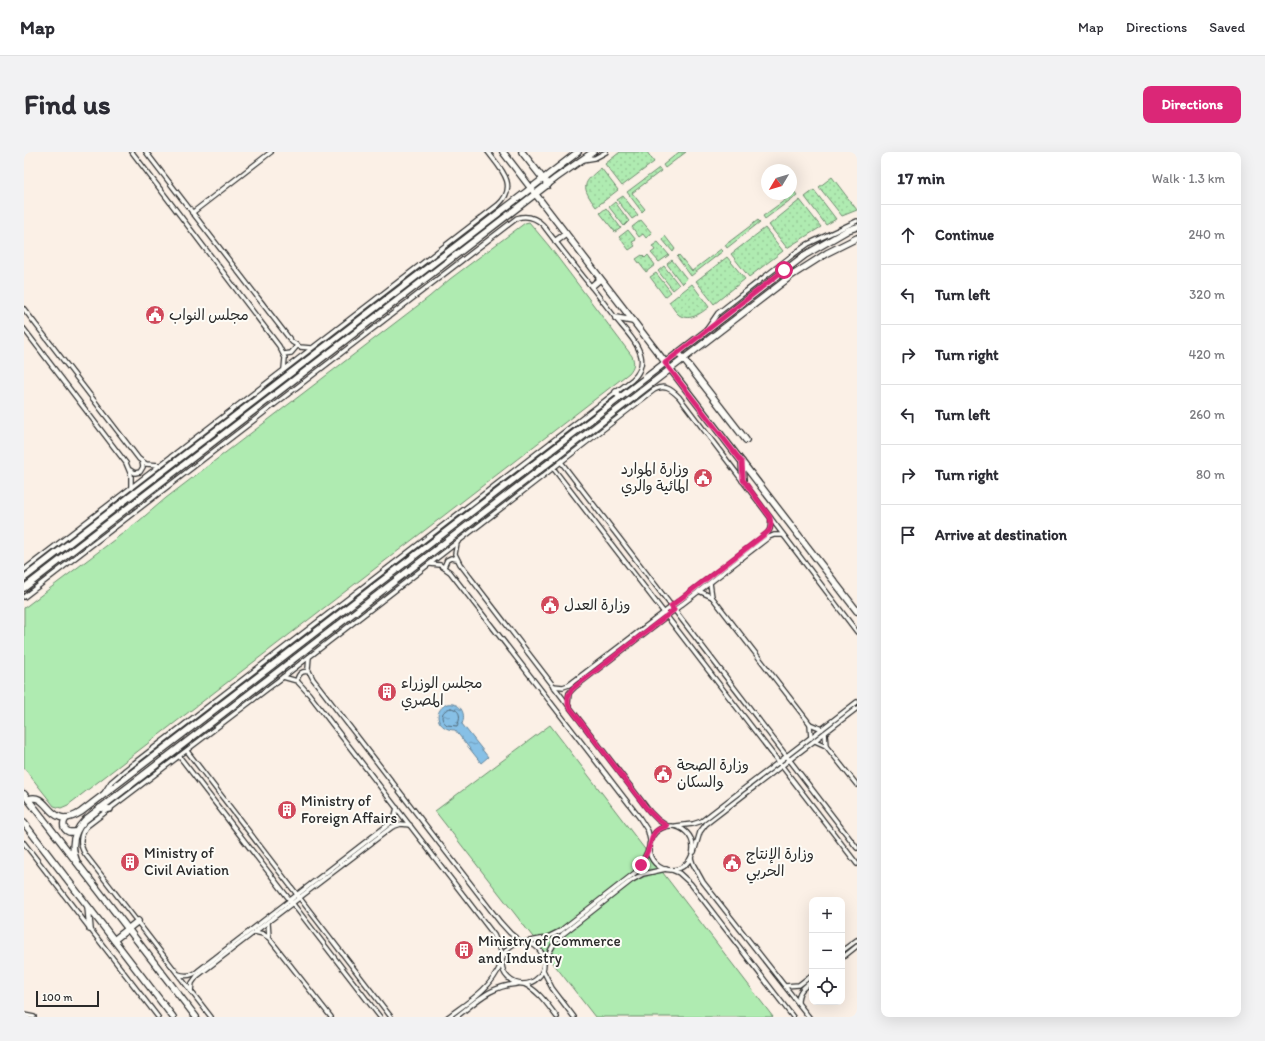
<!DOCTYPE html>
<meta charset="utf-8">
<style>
body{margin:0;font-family:Itim,"Playpen Sans Arabic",sans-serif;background:#f2f2f3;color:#2b2b33}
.controls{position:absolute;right:12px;bottom:12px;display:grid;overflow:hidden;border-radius:8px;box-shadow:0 4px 16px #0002}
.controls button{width:36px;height:36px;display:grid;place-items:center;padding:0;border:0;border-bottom:1px solid #e1e1e2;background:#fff;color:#2b2b33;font:20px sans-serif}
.compass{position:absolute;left:737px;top:12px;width:36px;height:36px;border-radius:50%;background:#fff;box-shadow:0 4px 16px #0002;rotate:232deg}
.scale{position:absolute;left:12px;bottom:10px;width:63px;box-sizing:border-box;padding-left:4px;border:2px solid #2b2b2b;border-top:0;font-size:11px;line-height:14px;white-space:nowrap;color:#2b2b2b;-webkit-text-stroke:3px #fdfcf7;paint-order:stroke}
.stop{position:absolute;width:12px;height:12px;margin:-9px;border:3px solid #db2777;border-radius:50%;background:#fff}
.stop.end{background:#db2777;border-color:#fff;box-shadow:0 1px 4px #0008}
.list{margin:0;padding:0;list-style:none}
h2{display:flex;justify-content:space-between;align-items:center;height:52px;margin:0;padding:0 16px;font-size:17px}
h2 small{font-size:13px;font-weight:400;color:#7c7c81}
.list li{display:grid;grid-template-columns:26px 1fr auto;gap:12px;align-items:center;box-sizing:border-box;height:60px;padding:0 16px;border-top:1px solid #e1e1e2}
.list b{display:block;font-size:15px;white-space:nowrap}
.list em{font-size:13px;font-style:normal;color:#7c7c81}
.icon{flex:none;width:22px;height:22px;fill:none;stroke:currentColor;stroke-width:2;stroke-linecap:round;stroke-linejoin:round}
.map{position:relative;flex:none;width:833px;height:865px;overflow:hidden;border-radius:8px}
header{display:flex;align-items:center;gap:24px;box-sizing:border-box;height:56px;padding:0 20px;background:#fff;border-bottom:1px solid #e1e1e2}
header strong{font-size:19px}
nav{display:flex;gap:22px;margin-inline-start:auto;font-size:14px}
.intro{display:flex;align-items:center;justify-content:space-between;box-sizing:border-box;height:96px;padding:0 24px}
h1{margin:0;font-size:28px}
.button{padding:10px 18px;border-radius:8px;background:#db2777;color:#fff;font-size:14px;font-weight:700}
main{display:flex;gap:24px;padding:0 24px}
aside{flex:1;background:#fff;border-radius:8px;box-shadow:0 4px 16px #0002}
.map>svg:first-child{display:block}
.grass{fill:url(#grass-dots);stroke:#6d8b6e}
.park{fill:#afebb1;stroke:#6d8b6e}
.water{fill:url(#water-ripples);stroke:#62849b}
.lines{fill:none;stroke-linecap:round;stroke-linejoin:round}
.shore{stroke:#506776;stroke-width:1}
.street-casing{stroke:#2b2b2b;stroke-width:6}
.secondary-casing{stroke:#2b2b2b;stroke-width:8}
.street{stroke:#fdfcf7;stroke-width:3.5}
.secondary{stroke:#fdfcf7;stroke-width:5.5}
.route{stroke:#db2777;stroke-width:5}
.labels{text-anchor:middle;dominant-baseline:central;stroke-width:4;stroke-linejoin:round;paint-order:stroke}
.poi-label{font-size:15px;fill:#2b2b2b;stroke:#fdfcf7;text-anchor:start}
</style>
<header>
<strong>Map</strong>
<nav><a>Map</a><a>Directions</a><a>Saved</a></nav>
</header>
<div class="intro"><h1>Find us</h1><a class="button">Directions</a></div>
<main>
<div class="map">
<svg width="833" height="865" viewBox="0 0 833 865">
<defs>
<pattern id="grass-dots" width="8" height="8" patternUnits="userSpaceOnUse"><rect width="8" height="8" fill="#afebb1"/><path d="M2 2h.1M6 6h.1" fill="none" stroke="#97ca98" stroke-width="1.8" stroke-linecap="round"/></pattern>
<pattern id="water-ripples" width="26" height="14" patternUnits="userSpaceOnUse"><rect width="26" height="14" fill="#87c0e6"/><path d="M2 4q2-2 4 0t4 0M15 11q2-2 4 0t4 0" fill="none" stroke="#6f9cbb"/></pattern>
</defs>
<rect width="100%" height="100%" fill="#fbf0e6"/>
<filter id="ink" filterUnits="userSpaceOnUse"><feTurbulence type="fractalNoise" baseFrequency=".025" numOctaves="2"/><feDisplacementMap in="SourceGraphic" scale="8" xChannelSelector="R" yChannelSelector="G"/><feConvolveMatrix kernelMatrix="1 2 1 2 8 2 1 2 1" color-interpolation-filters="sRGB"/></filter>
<g filter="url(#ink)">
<g class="grass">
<path d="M596,0H623L630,10L598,34L581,12Z"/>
<path d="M655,0H662L641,16L639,13Z"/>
<path d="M577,16L594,38L572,55C557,35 558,31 577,16Z"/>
<path d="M635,16L637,19L608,41L621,57L618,60L603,40Z"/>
<path d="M808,25L833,58L818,64L795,35Z"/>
<path d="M767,35L773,43L741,67L739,64L768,43Z"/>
<path d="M790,38L812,67L802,73L781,45Z"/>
<path d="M599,44L614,63L608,67L593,48Z"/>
<path d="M776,48L797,75L763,96L745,73Z"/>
<path d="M591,50L605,69L600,74L585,55Z"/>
<path d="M582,56L597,76L591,80L576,61Z"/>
<path d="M617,68L628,81L622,86L619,82L615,85L608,75Z"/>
<path d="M734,68L736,70L703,96L701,93Z"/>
<path d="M741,76L759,99L725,125L707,102Z"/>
<path d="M604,78L612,88L608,90L611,94L605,98L595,85Z"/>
<path d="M641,84L651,97L649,100L638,87Z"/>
<path d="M634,90L645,103L635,110L627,101L631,98L628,94Z"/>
<path d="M697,97L699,99L667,124L653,105L655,103L668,119Z"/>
<path d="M618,103L621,106L624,103L631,113L622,120L612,107Z"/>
<path d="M703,105L721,127L690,152L672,129Z"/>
<path d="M648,108L663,127L658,132L643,112Z"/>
<path d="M640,114L655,133L649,138L634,119Z"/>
<path d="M632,121L647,140L641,145L626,125Z"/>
<path d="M668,132L685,155C677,161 666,170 655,163C651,160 648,154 645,150Z"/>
</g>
<g class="park">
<path d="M505,70L525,94L608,204C611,211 610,215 605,221L44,653L37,656L30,654L0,616V456L115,369L142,346L405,145L426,127L501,71Z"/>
<path d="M526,573L749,865H571L411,659Z"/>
</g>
<path class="water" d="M423,552C435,550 443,560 438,572L464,605L457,611L431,578C414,578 407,560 423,552Z"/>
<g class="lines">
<path class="shore" d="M427,556C437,558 437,566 433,574L423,573C415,567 417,558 427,556Z"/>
<g class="street-casing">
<g id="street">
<path d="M108,0L255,194L261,206L260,217"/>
<path d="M122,0L268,190L276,195L287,196"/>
<path d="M559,8L571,6L582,0"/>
<path d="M168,61L247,0"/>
<path d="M0,157L115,307L122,312L135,313"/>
<path d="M0,177L102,311L107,323V336"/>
<path d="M683,177L694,161L770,102L784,92L833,69"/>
<path d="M260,202L267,201L273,194"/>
<path d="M537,310L833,696"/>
<path d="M529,316L833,712"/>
<path d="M106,318L111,321L116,320L119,315L118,310"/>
<path d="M433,391L431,402L436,412L626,660L634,668L643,674"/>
<path d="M406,412L416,413L426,420L615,665L624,679L626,688"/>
<path d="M420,415L423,408L427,406L432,407"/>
<path d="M0,418L474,53C495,34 477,17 464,0"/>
<path d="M686,431L688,445L786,572L787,586"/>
<path d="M675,439L688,445"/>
<path d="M0,445L493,66C503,63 511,65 519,73C543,105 569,136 593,168C601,178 614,191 617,204C619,213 615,222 608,228L100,619L87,630L80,641"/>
<path d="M285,505L284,517L289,527L476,770L486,781L497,790"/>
<path d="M259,525L273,529L285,542L470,783L479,803"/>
<path d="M273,529C274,522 278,518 285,520"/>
<path d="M529,534L539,535L545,533L743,382L746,377L747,367"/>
<path d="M544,552L545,541L551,535L745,385L750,383H759"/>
<path d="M786,572L798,577"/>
<path d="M801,581L802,594"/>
<path d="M791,589L802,594L833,633"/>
<path d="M163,599L367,865"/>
<path d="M155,604L356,865"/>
<circle cx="647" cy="696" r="22"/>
<path d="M652,674L669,672L678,669L833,550"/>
<path d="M0,691L134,865"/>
<path d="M670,700L676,680L682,672L833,556"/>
<path d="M667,706L669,712L679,730L785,865"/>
<path d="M648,718L655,721L667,732L769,865"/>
<path d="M244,771L245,785"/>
<path d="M231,780L239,782L245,786L307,865"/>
<path d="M501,790L522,786L536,779L612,720L617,713L625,696"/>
<circle cx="499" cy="811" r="21"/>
<path d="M818,799L833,788"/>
<path d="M818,806L833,794"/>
<path d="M520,810L531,790L539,782L608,728L619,722L642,717"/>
<path d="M519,818L528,836L550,865"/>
<path d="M154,822C162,825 168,824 174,819L365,672L370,667L373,656"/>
<path d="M500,832C515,839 523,852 533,865"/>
<path d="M761,834L775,833L788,823"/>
<path d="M167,839L168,831L173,824L368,675L377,672L386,673"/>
<path d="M774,850C774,839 780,835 788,829"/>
<path d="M0,863L10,865"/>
<path d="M187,865L61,702C55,692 55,683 63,674L259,525L630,238C640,232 647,237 655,245L833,480"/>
<path d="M424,865C444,850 467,837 477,812"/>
<path d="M432,865C452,850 466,834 493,832"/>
</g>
</g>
<g class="secondary-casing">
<g id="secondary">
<path d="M479,0L833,459"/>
<path d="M498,0L524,33"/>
<path d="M532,89L542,82"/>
<path d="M568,134L576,127"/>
<path d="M592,166L609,169"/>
<path d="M657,204L722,288"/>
<path d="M592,240L596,245"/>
<path d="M718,310L719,328"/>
<path d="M0,426L554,0"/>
<path d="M0,436L532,26L569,0"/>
<path d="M0,642L172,865"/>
<path d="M5,647C25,639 25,681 57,660L228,529L781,103L824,78L833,75"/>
<path d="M76,656L86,657"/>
<path d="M42,666C38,672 39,677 45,680H52"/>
<path d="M0,671L149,865"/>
<path d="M53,710C46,694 49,680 61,668L767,124L803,101L833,86"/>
<path d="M64,755L66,777"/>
<path d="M90,788L114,769"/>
</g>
</g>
<use href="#street" class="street"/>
<use href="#secondary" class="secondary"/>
</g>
</g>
<g class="lines" filter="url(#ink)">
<path class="route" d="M617,713C619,708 622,703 624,698C630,684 626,679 643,674L634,668L624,658L544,553V544L548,537L650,458L647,454L745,379L747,373L746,365L719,328L718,310L641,211L760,118"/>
</g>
<defs>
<g id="civic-disc" transform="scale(1)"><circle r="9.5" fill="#d1495b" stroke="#fdfcf7"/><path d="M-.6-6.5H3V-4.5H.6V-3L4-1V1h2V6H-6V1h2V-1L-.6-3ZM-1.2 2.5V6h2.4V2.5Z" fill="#fff"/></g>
<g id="building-disc" transform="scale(1)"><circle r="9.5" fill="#d1495b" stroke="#fdfcf7"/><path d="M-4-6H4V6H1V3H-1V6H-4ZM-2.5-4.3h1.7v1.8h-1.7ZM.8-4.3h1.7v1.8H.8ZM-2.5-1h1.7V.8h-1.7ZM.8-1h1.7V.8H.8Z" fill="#fff"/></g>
</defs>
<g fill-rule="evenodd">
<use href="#civic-disc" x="131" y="163"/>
<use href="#civic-disc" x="679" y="326"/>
<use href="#civic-disc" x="526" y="453"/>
<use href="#building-disc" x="363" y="540"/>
<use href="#civic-disc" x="639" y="622"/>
<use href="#building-disc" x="263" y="658"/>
<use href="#building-disc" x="106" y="710"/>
<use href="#civic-disc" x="708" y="711"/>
<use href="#building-disc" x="440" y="798"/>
</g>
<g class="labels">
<g class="poi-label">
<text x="145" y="163">مجلس النواب</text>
<text x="665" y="317" text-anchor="end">وزارة الموارد<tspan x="665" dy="17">المائية والري</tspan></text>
<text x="540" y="453">وزارة العدل</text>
<text x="377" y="531">مجلس الوزراء<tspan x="377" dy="17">المصري</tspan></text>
<text x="653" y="613">وزارة الصحة<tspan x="653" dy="17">والسكان</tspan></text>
<text x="277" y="649">Ministry of<tspan x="277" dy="17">Foreign Affairs</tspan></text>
<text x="120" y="701">Ministry of<tspan x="120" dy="17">Civil Aviation</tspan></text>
<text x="722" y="702">وزارة الإنتاج<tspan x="722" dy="17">الحربي</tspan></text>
<text x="454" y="789">Ministry of Commerce<tspan x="454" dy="17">and Industry</tspan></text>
</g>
</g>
</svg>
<div class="controls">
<button>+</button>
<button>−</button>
<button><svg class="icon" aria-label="locate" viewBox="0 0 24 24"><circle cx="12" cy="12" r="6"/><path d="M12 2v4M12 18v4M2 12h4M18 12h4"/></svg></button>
</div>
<svg class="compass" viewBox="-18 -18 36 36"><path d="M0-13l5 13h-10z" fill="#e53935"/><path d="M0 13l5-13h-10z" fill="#7c7c81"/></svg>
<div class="scale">100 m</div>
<div class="stop" style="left:760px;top:118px"></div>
<div class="stop end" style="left:617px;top:713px"></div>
</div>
<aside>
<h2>17 min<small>Walk · 1.3 km</small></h2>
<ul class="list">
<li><svg class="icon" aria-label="ahead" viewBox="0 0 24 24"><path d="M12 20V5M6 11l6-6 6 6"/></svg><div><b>Continue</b></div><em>240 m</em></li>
<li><svg class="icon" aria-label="left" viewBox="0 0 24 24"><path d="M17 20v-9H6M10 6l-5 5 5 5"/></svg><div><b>Turn left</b></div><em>320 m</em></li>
<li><svg class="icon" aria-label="right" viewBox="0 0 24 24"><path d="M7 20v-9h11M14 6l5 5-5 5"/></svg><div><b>Turn right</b></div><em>420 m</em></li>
<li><svg class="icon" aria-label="left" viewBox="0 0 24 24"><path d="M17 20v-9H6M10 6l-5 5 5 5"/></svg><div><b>Turn left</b></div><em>260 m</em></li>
<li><svg class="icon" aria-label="right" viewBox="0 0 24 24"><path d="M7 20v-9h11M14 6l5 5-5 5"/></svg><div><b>Turn right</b></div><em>80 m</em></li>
<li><svg class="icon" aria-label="arrive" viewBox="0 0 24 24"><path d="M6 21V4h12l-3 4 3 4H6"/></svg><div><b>Arrive at destination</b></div></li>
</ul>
</aside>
</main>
